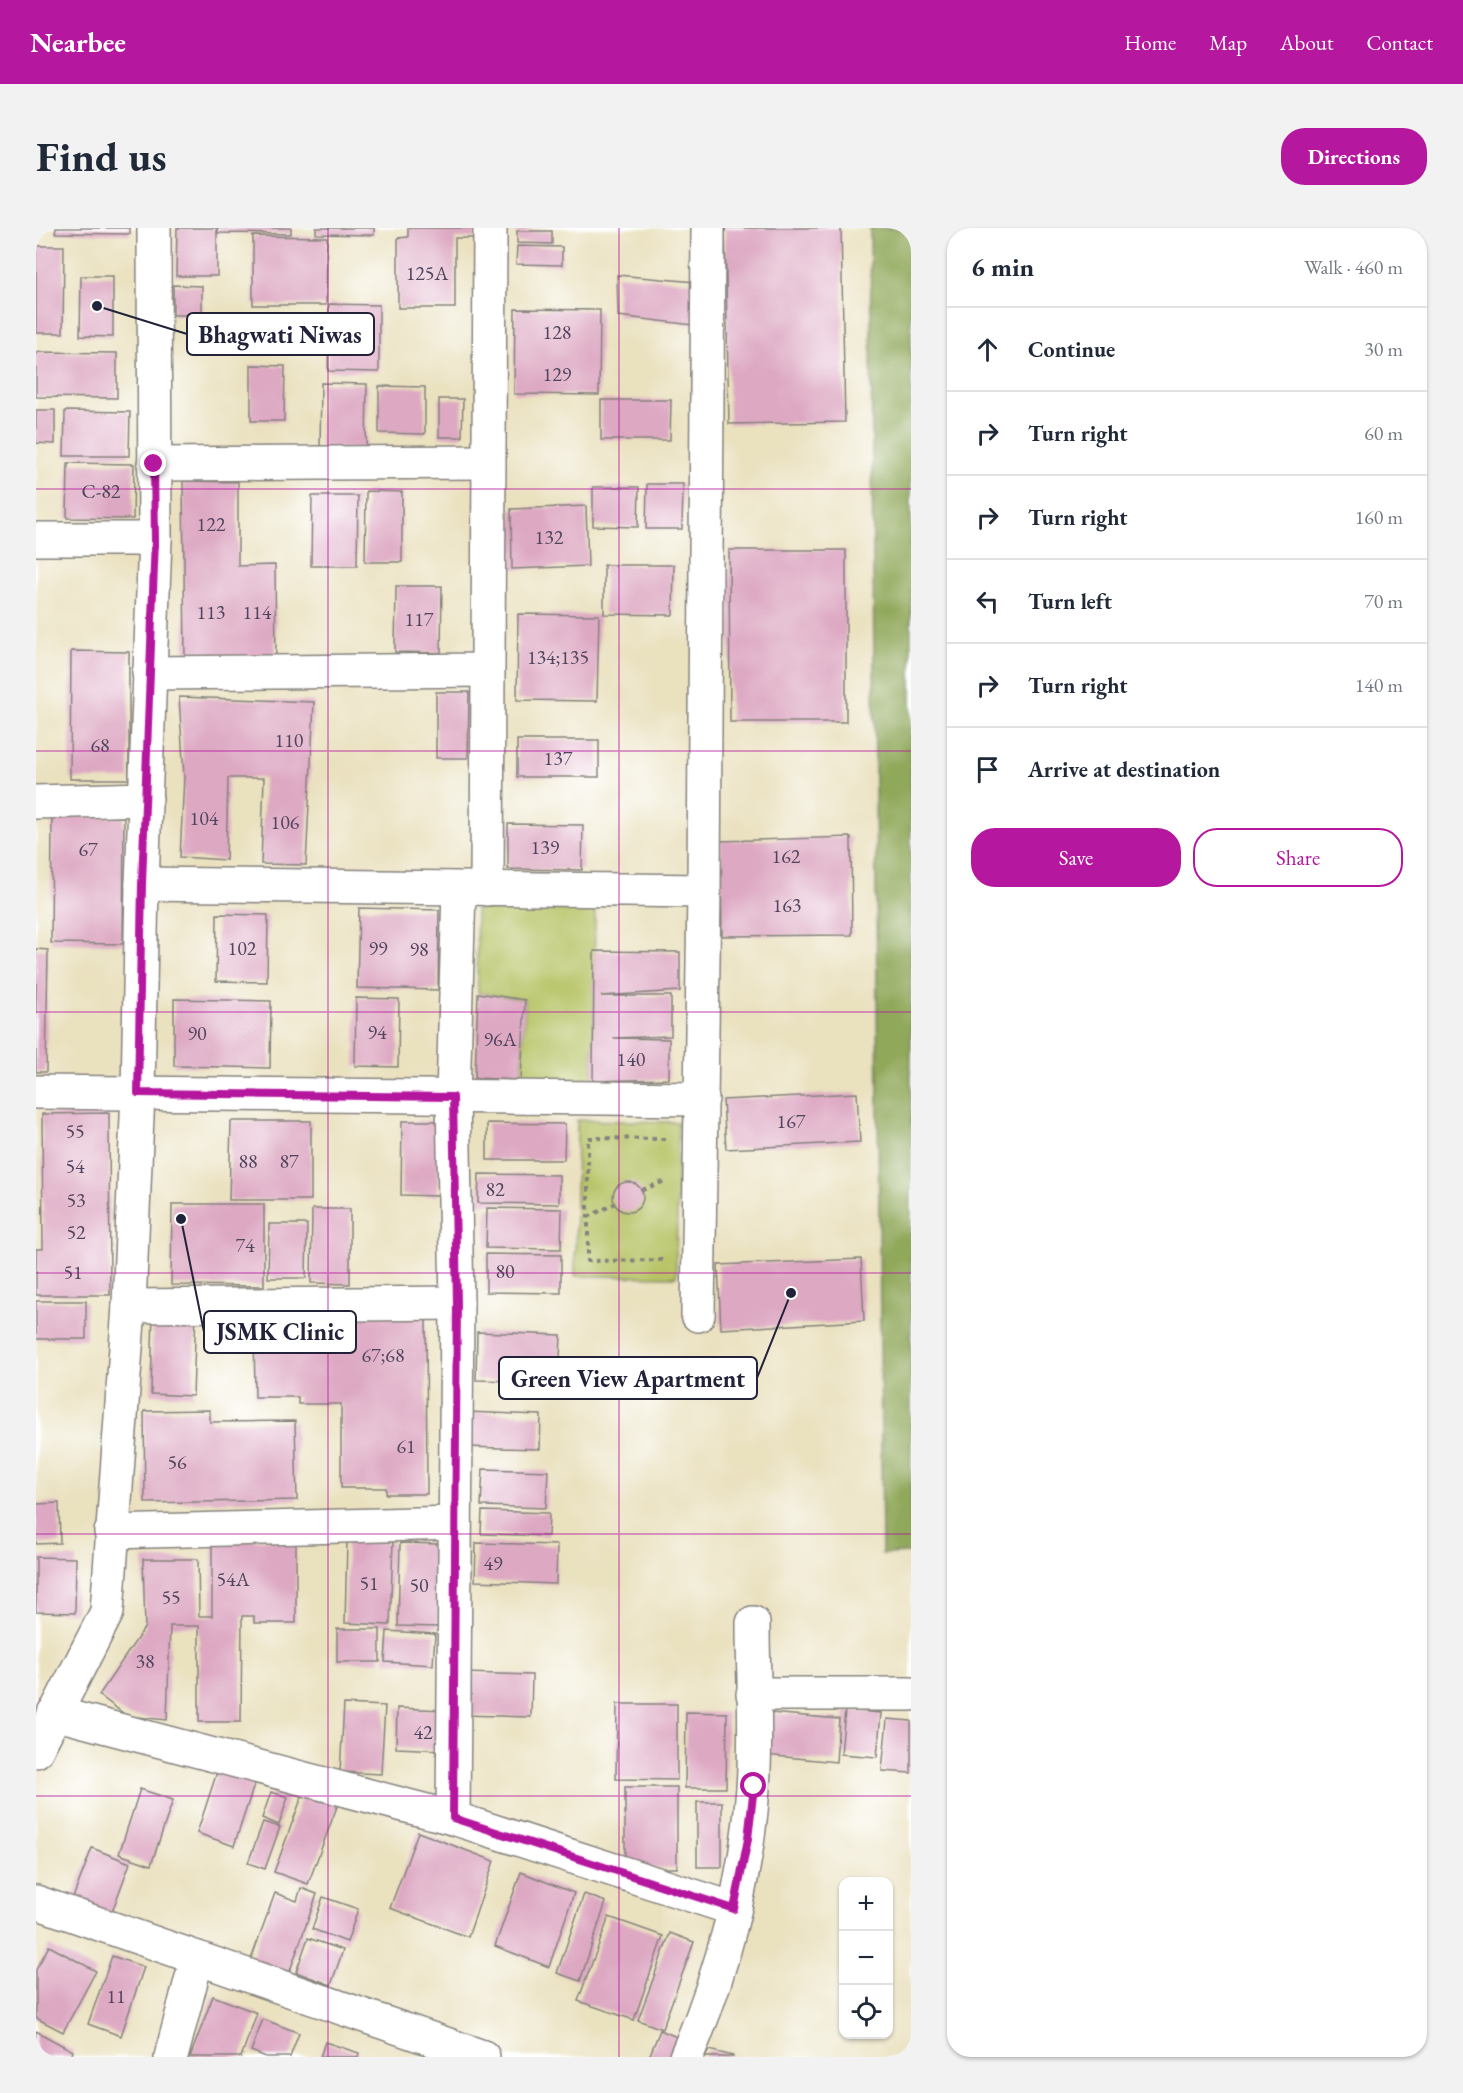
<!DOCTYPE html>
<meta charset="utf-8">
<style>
body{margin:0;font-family:"EB Garamond",serif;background:#f2f2f3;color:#1f2937}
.controls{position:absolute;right:18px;bottom:18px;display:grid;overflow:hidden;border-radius:12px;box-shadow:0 2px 4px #0004}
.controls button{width:54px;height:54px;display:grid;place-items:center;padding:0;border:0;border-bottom:2px solid #e0e1e3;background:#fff;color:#1f2937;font:30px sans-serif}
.stop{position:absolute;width:18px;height:18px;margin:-14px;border:4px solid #b5179e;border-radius:50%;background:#fff}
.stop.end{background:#b5179e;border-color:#fff;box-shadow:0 2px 6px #0008}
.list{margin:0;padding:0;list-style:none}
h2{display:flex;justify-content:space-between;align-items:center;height:78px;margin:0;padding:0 24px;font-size:26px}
h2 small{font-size:20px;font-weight:400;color:#747a83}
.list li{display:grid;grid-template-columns:39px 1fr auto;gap:18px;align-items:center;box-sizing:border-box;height:84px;padding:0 24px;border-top:2px solid #e0e1e3}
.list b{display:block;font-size:22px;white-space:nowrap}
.list em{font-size:20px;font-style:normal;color:#747a83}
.actions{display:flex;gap:12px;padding:18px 24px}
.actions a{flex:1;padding:14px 0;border:2px solid #b5179e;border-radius:24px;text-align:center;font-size:21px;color:#b5179e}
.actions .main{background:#b5179e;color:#fff}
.icon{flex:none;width:33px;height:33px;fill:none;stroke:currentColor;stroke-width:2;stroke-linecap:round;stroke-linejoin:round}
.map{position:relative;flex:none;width:875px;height:1829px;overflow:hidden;border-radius:24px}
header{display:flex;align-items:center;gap:36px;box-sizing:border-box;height:84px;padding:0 30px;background:#b5179e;color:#fff}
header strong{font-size:28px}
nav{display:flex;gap:33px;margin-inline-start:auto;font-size:21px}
.intro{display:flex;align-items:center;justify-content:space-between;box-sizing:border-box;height:144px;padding:0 36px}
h1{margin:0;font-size:42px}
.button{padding:15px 27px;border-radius:24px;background:#b5179e;color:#fff;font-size:21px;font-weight:700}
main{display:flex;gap:36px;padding:0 36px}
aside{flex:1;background:#fff;border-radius:24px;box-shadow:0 2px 4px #0004}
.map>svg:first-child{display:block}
.green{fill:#b6c264;stroke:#6c7250;stroke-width:1.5}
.forest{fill:#90a85a;stroke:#59654a;stroke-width:1.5}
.building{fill:#dda8c2}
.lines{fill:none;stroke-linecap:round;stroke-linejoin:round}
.minor-casing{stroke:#86827d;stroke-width:36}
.tertiary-casing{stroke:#86827d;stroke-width:36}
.path{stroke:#86827d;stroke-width:4;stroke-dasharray:4.5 4.5;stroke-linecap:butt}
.minor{stroke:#fff;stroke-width:33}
.tertiary{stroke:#fff;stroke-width:33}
.route{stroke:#b5179e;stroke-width:8}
.grid{fill:none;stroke:#b5179e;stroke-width:1.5;stroke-opacity:0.55}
.labels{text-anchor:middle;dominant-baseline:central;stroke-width:6;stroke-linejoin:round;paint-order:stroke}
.number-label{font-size:20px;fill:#51445d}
.leader{fill:none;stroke:#22223b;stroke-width:2}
.callout-dot{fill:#22223b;stroke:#fff;stroke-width:2}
.callout{fill:#fff;stroke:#22223b;stroke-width:2}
.callout-label{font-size:24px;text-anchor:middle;font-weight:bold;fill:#22223b}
</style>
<header>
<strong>Nearbee</strong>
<nav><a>Home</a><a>Map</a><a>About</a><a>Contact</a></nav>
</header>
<div class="intro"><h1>Find us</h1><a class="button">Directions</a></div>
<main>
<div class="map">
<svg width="875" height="1829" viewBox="0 0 875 1829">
<rect width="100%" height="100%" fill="#fff"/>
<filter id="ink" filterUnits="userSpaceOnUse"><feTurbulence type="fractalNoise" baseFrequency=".0167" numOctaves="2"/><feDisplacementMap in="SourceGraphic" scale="12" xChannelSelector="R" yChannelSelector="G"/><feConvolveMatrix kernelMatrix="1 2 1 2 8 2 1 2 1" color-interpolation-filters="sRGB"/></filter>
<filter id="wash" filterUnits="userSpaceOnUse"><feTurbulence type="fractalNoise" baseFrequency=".008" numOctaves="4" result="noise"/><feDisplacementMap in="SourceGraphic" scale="24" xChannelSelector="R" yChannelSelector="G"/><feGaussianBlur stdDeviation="1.35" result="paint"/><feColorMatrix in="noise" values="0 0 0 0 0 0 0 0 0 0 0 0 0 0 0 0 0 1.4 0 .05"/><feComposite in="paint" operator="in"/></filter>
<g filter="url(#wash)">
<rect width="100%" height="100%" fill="#eae1bf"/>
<g class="green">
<path d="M440,681L559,682L557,853L485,852L489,772L442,765Z"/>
<path d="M541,892L642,894L640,1049L539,1048Z"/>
</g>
<path class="forest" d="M834,0H875V1325L846,1326Z"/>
<g id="blocks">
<g class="building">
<path d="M20,0H94V6L19,5Z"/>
<path d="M141,0H181V48H140Z"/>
<path d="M182,0H255V6L182,5Z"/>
<path d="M280,0H338V7L280,6Z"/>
<path d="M372,0H440L439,10H419V80H362V10L372,9Z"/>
<path d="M689,0H805L809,194L693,196Z"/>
<path d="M481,3H516V16L481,15Z"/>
<path d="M217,8L291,9L290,77H217Z"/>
<path d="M0,18H28L27,105H0Z"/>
<path d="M481,18L526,19V37L480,36Z"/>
<path d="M581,47L659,54L657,97L582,88Z"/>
<path d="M45,48H77V109L44,108Z"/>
<path d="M137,57L166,58V87H137Z"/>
<path d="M293,76L343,77V144L292,143Z"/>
<path d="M479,81L564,82L563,167L478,166Z"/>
<path d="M0,124L81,125V170L0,169Z"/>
<path d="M215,137L249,138L248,193H215Z"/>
<path d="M285,155L331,156L330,221H284Z"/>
<path d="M343,158L389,159V206L343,205Z"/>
<path d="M403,171H427L426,209H403Z"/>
<path d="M565,172H635L634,212H565Z"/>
<path d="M0,182H19V216L0,215Z"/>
<path d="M29,183L94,184L93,228H28Z"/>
<path d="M32,235L98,236L97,291L31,290Z"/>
<path d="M147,253L202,254V338L239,337L240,430L149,431Z"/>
<path d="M611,256H647L646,301H610Z"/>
<path d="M557,259H603L602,299L557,298Z"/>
<path d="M330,263L366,264V334H329Z"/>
<path d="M276,268H322L321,338H275Z"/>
<path d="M550,278L552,338L476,341L475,281Z"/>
<path d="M693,322H810V494H694Z"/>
<path d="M568,337H638L637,387L568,386Z"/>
<path d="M360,358H406L405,425L359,424Z"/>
<path d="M482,386L563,387L561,473L481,472Z"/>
<path d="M35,423L93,424V551H34Z"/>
<path d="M400,464H433L432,530H400Z"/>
<path d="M143,469L278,474L270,637L225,636L228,550H192L190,632L144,629L148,549Z"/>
<rect x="481" y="512" width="82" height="37"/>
<path d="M16,588L88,589L87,716L15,715Z"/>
<path d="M472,596L547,597L546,642L472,641Z"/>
<path d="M815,609L816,707L686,708L685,613Z"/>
<path d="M323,680L403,682L402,762L321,760Z"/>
<path d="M181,686L232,687L231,754L180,753Z"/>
<path d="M0,721L12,722L10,844H0Z"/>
<path d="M558,723L644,724V763L565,768H635V808L577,810L633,811V851L557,853Z"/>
<path d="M442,765L489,772L485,852L439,850Z"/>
<path d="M320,770L363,771L362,839L319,838Z"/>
<path d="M138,771L235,773L234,840L138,838Z"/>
<path d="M821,865L824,914L690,921L687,872Z"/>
<path d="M73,885L74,1067H0V1021H7L6,886Z"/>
<path d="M195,893H275V972H193Z"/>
<path d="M366,893H403L402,968L365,967Z"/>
<path d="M451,895L529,896L528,932H451Z"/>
<path d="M443,946L523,947V976L442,975Z"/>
<circle cx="592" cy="969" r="15"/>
<path d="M136,976H228V1058L135,1057Z"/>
<path d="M451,980L526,981L525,1021L450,1020Z"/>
<path d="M276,981H314V1056L275,1055Z"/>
<path d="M233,996H271L270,1050H232Z"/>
<path d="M450,1026L525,1027V1065L450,1064Z"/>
<path d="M825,1031L828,1093L685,1101L682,1037Z"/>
<rect x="0" y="1073" width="50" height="38"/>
<path d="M117,1082L160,1083L157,1168L115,1166Z"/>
<path d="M390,1084L391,1266H350V1260H305V1176H262V1169H219L218,1094L262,1093V1100H304V1085Z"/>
<path d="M441,1104L525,1107L523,1154L440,1152Z"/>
<path d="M174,1182V1194L259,1193L261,1272L109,1275L108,1183Z"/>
<path d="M431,1184L505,1187L504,1221L430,1219Z"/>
<path d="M447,1241L512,1243L510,1280L445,1278Z"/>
<path d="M23,1275L24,1315L0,1316V1276Z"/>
<path d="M446,1283L513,1285L512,1308L445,1306Z"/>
<path d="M260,1311V1395H218V1388H206L205,1494H163V1398H134L131,1492L91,1488L63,1467L109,1399L107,1331H162L163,1388H176V1313Z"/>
<path d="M311,1313L357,1314L354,1397L309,1395Z"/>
<path d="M364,1315L404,1316L402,1399L362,1398Z"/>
<path d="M440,1315L521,1317L520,1356L439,1353Z"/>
<path d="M0,1329L40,1330L39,1385L0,1384Z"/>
<rect x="301" y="1401" width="43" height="33"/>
<path d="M351,1403L399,1406L397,1437L349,1434Z"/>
<path d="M428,1445L496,1447L495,1489L426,1487Z"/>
<path d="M308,1476L349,1478L345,1546L304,1544Z"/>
<path d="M581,1476H641V1552L580,1551Z"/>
<path d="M361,1480L408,1482L407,1522L360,1520Z"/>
<path d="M809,1482L845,1485L841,1529L805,1526Z"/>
<path d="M650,1484L691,1485L690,1560H649Z"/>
<path d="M723,1484L803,1491L800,1534L719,1526Z"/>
<path d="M851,1491L875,1493V1545L846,1543Z"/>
<path d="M182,1541L219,1554L198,1618L161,1605Z"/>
<rect x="589" y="1559" width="52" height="81"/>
<path d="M104,1561L137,1572L115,1637L83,1626Z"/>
<path d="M268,1563L302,1576L272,1656L238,1644Z"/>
<path d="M235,1564L252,1569L243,1597L226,1590Z"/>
<rect x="661" y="1574" width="25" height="65"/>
<path d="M227,1594L244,1599L229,1641L212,1635Z"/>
<path d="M382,1604L458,1633L432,1709L354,1680Z"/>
<path d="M56,1620L94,1635L74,1689L35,1675Z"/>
<path d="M485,1644L538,1665L513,1739L459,1718Z"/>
<path d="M265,1660L281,1666L250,1754L212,1740L239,1665L261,1673Z"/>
<path d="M548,1666L570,1674L544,1753L521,1745Z"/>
<path d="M287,1669L322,1681L311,1714L276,1701Z"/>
<path d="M573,1689L627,1708L598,1792L542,1773Z"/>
<path d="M634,1705L658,1714L626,1801L602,1792Z"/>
<path d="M272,1710L307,1722L295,1757L260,1744Z"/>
<path d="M13,1718L60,1743L27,1804L0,1790V1742Z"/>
<path d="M76,1728L108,1739L85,1808L52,1796Z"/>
<path d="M177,1768L221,1785L205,1829H154Z"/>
<path d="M227,1791L263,1805L254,1829H230L215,1823Z"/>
<path d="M624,1802L643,1810L636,1829H613Z"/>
<path d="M0,1803L37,1823L35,1829H0Z"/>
<path d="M289,1814L323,1825L322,1829H284Z"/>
<path d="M673,1822L697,1828V1829H669Z"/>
</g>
</g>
</g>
<g filter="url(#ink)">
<use href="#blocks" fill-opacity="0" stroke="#86827d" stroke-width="1.5"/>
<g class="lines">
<g class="minor-casing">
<g id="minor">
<path d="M118,236L452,234"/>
<path d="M0,311H119"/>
<path d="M113,445L450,442"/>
<path d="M0,574L110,571"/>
<path d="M106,656L668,663"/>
<path d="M451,661L454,0"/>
<path d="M0,864L666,871"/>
<path d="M93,1078L421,1075"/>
<path d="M662,1087L668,663L672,0"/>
<path d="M75,1304L419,1295"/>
<path d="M717,1466H875"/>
<path d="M18,1485L417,1590L698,1681"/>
<path d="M417,1590L421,1075L417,869L423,661"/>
<path d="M0,1674L447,1829"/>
<path d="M135,1829L161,1730"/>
<path d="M650,1829C686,1746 711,1650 717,1560C721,1505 717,1449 717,1395"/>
</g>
</g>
<g class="tertiary-casing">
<path id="tertiary" d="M0,1523L71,1384L93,1078L102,865L106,656L119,311L118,0"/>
</g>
<g class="path">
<path d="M629,911L552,910V1033L629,1032"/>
<path d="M606,962L629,953"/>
<path d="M552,989L578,976"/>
</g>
<use href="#minor" class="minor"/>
<use href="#tertiary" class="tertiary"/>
</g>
</g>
<g class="lines" filter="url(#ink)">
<path class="route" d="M118,236L119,311L106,656L102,865L417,869L421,1075L417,1590L698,1681L712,1611L718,1558"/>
</g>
<path class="grid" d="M292,0V1829M583,0V1829M0,261H875M0,523H875M0,784H875M0,1045H875M0,1306H875M0,1568H875"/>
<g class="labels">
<g class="number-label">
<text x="391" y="45">125A</text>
<text x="521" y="104">128</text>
<text x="521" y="146">129</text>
<text x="65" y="263">C-82</text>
<text x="175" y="296">122</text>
<text x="513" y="309">132</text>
<text x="175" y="384">113</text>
<text x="221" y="384">114</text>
<text x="383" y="391">117</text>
<text x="522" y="429">134;135</text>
<text x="253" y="512">110</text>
<text x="64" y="517">68</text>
<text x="522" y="530">137</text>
<text x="168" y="590">104</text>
<text x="249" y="594">106</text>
<text x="509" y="619">139</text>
<text x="52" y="621">67</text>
<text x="750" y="628">162</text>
<text x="751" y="677">163</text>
<text x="206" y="720">102</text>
<text x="342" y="720">99</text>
<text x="383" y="721">98</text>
<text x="341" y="804">94</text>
<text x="161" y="805">90</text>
<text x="464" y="811">96A</text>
<text x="595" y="831">140</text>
<text x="755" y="893">167</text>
<text x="39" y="903">55</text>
<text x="212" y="933">88</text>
<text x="253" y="933">87</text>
<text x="39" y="938">54</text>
<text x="459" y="961">82</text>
<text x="40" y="972">53</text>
<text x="40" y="1004">52</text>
<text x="209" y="1017">74</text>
<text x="469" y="1043">80</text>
<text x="37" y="1044">51</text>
<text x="347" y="1127">67;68</text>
<text x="370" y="1218">61</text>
<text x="141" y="1234">56</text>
<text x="457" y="1335">49</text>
<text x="197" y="1351">54A</text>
<text x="333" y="1355">51</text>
<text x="383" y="1357">50</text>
<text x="135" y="1369">55</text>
<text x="109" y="1433">38</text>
<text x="387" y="1504">42</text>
<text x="80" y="1768">11</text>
</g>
</g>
<path class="leader" d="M61 78L151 106M145 991L168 1104M755 1065L721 1150"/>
<g class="callout-dot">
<circle cx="61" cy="78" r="6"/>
<circle cx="145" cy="991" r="6"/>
<circle cx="755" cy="1065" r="6"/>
</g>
<g class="callout">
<rect x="151" y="85" width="187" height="42" rx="6"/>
<rect x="168" y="1083" width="152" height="42" rx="6"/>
<rect x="463" y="1129" width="258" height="42" rx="6"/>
</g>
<g class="callout-label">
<text x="244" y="115">Bhagwati Niwas</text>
<text x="244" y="1112">JSMK Clinic</text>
<text x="592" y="1159">Green View Apartment</text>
</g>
</svg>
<div class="controls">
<button>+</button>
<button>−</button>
<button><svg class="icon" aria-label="locate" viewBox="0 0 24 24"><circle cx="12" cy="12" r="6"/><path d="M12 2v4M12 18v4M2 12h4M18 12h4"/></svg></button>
</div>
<div class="stop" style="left:718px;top:1558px"></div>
<div class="stop end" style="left:118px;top:236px"></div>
</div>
<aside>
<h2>6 min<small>Walk · 460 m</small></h2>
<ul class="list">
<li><svg class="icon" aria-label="ahead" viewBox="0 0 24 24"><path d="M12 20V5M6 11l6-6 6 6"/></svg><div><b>Continue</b></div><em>30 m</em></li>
<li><svg class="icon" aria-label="right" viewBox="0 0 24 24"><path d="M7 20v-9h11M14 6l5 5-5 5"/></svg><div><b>Turn right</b></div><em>60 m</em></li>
<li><svg class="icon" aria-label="right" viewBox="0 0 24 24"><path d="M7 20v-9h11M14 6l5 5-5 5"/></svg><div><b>Turn right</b></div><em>160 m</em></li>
<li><svg class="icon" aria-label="left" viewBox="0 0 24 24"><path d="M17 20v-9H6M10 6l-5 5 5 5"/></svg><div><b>Turn left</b></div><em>70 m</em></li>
<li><svg class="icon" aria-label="right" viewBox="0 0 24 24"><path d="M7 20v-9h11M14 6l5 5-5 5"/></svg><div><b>Turn right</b></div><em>140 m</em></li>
<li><svg class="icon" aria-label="arrive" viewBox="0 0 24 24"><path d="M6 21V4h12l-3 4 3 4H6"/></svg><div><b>Arrive at destination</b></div></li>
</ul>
<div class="actions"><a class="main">Save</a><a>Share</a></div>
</aside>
</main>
